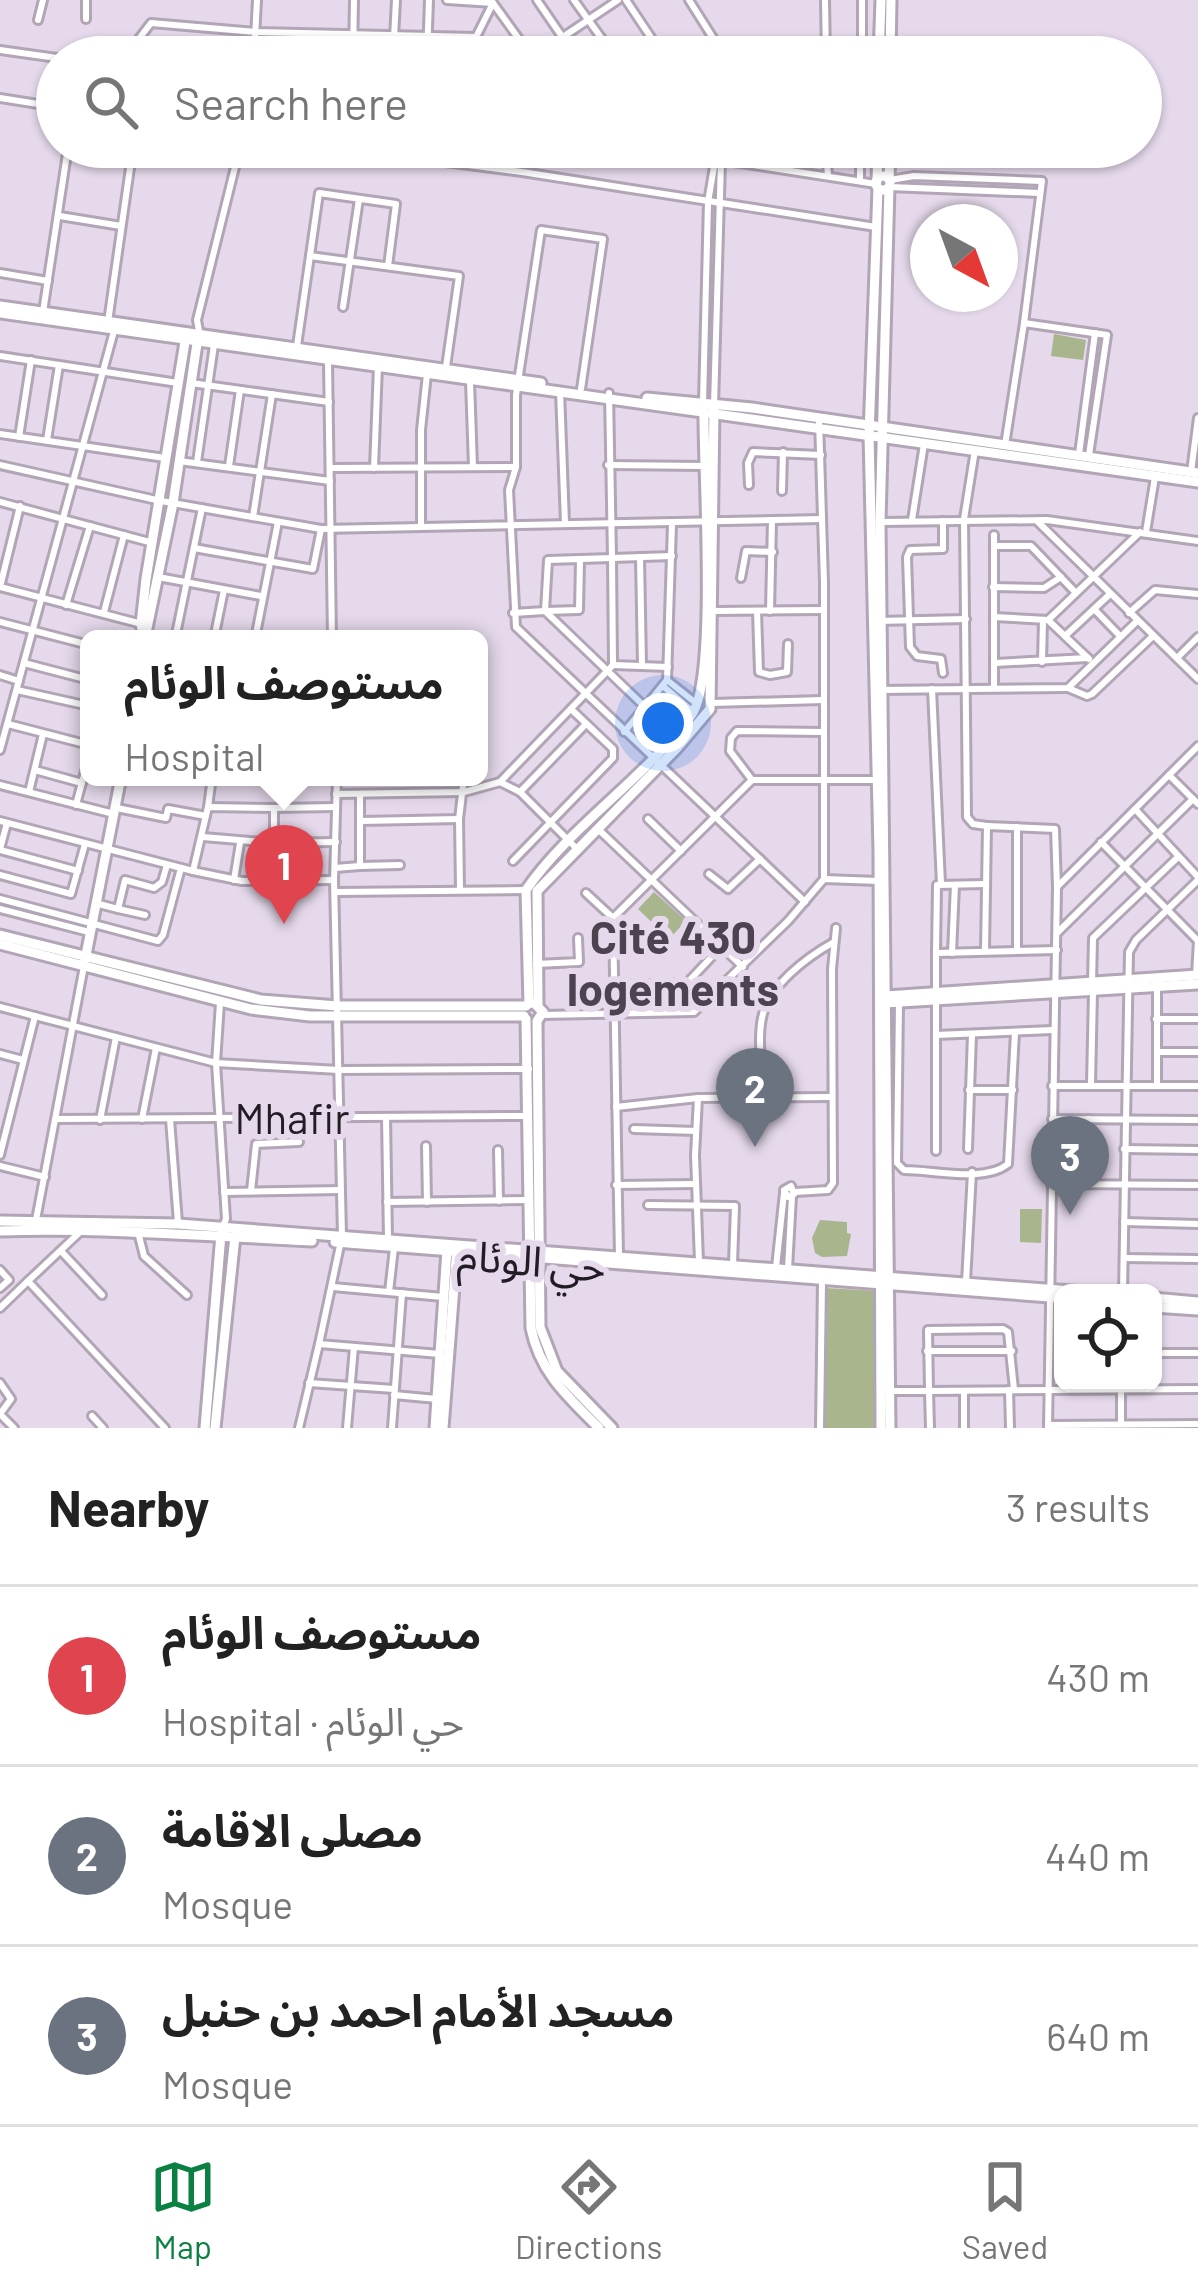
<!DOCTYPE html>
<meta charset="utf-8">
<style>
body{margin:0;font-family:Barlow,"Noto Sans Arabic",sans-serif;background:#f6f6f6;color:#222}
.controls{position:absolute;right:36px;bottom:36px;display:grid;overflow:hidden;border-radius:18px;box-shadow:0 3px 9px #0004}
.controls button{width:108px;height:108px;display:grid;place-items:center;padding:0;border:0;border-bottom:3px solid #e0e0e0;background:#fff;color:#222;font:60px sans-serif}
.compass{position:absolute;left:910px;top:204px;width:108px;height:108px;border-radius:50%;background:#fff;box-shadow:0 3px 9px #0004;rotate:139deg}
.you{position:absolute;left:663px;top:723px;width:42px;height:42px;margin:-30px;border:9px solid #fff;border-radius:50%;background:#1a73e8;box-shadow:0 0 0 18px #1a73e833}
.badge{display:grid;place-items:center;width:78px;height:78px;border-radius:50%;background:#0b8043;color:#fff;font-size:39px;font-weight:700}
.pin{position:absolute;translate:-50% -99px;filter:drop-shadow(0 3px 6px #0008)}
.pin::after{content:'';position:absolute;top:63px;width:42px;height:36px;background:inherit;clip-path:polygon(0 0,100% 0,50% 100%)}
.popup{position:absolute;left:80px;top:630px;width:408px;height:156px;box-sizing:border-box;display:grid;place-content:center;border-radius:18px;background:#fff;filter:drop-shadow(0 3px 9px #0005);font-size:39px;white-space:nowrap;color:#767676}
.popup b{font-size:45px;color:#222}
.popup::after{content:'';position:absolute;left:50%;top:100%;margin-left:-24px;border:24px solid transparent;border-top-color:#fff}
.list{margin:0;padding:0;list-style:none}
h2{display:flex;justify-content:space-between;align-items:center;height:156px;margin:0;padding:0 48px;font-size:51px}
h2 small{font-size:39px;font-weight:400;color:#767676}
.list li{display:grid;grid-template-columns:78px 1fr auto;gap:36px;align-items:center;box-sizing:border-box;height:180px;padding:0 48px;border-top:3px solid #e0e0e0}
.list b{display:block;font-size:45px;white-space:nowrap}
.list p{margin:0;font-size:39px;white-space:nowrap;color:#767676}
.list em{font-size:39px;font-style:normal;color:#767676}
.icon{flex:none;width:66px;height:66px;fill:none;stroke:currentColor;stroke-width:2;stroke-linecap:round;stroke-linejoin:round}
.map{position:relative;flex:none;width:1198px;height:1428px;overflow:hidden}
.search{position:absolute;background:#fff;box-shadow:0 3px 9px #0004;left:36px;right:36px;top:36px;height:132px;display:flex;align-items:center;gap:30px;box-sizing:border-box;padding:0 42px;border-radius:66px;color:#767676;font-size:45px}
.sheet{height:696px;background:#fff}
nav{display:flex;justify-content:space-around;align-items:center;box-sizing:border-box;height:168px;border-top:3px solid #e0e0e0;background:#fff;font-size:33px;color:#767676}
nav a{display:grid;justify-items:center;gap:6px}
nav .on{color:#0b8043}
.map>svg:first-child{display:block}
.green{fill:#a9b58d}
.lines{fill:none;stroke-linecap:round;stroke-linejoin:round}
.street-casing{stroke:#b1a5b6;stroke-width:12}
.secondary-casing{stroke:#b1a5b6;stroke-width:15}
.street{stroke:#fff;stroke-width:6}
.secondary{stroke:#fff;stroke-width:9}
.labels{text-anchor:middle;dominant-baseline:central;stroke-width:12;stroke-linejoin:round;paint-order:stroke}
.street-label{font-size:42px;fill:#221d24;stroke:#e5d9eb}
.neighbourhood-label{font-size:45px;font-weight:bold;fill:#4c4250;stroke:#e5d9eb}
</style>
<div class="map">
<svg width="1198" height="1428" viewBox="0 0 1198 1428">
<rect width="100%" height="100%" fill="#e5d9eb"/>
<g class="green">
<path d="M1054,334L1086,340L1083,360L1051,356Z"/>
<path d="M654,892L686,921L669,939L638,909Z"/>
<path d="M1020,1209H1042L1041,1243L1020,1242Z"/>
<path d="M820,1220L847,1222V1233L851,1234L847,1256L822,1257L815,1253L812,1238Z"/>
<path d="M825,1288L879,1291L878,1428H821Z"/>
</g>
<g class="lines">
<g class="street-casing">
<g id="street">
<path d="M86,0V19"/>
<path d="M447,0L493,3L532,57"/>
<path d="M537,0L576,57"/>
<path d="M574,0L615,57"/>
<path d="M626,0L664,57"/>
<path d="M689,0L725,57"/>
<path d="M825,0L826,57"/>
<path d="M38,20L43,0"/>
<path d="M476,37L493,3"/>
<path d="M476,37L490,57"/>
<path d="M0,50L57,58"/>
<path d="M125,57L151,23L256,32L476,37"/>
<path d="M254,57L257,0"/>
<path d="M353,57L354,0"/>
<path d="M393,57L396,0"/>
<path d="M427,57L429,0"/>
<path d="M533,57L618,0"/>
<path d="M862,57V0"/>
<path d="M0,98L57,107"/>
<path d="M117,147L133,149"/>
<path d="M329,147L522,172L876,227"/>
<path d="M636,147L876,184"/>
<path d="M714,147L721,161L714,406"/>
<path d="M752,147V164"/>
<path d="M826,147L828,176"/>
<path d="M890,180L914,176L1042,181L1024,323"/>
<path d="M860,181V147"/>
<path d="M889,187L1040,193"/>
<path d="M60,216L121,226"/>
<path d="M310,256L459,276L446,367"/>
<path d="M0,273L48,281"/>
<path d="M343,307L359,199"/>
<path d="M43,312L68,147"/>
<path d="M108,322L133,147"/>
<path d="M199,331L197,320L240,147"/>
<path d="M297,346L319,193L396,204L388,266"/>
<path d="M0,356L178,383"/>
<path d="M328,361L332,639"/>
<path d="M470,381L473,467"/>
<path d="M191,383L329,402"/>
<path d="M581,389L603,239L541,230L516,395V467L509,490L516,627L805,902"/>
<path d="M560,391L565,523"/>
<path d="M703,402L708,202L716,155"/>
<path d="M819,420L824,583V879"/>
<path d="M0,434L165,458"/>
<path d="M19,437L31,360"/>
<path d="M47,440L59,365"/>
<path d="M1005,445L1024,323L1107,335L1089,455"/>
<path d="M975,450L964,519L967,817L973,824L987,826"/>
<path d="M1079,454L1095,333"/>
<path d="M179,461L330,481"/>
<path d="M197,462L214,345"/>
<path d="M0,465L161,501L321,529L822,519"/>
<path d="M608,465L704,466"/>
<path d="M229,466L240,390"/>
<path d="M330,468L516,467"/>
<path d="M374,468L378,366"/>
<path d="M1191,472L1198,418"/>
<path d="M749,485L748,463L753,452L821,455"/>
<path d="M782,491L783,452"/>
<path d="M0,502L153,543"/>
<path d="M253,517L272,394"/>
<path d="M912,520L924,444"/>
<path d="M943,521V549L910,550L907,557L910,647L917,656L941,659L943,673"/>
<path d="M882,522L1047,520L1198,541"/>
<path d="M1038,522L1198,679"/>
<path d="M421,526V430L427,374"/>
<path d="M1146,532L1155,477"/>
<path d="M994,535V687"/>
<path d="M994,546H1031L1076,593"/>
<path d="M194,548L313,569L321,529"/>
<path d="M640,557L642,666"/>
<path d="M580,560L579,610L545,611L548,560L612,558L609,393"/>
<path d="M158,577L261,596"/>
<path d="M741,578L746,551L773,552"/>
<path d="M0,587L142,624"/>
<path d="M0,587L20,506"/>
<path d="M993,587L1044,588L1061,577"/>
<path d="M66,605L90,526"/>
<path d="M1094,609L1120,636"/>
<path d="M714,611L824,610"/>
<path d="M757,611L759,672L770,675L787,672L788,644"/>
<path d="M770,611L772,520"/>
<path d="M104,612L124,535"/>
<path d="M513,613L545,611L645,707L624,732"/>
<path d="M1129,613L1155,590L1198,594"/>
<path d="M994,617L1048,620L1140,532"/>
<path d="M1048,620L1089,659"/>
<path d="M877,621L966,619"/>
<path d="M0,622L89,645"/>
<path d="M1065,636L1110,594"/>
<path d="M175,639L202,508"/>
<path d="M214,639L224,590"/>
<path d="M255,639L278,522"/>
<path d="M1177,658L1198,637"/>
<path d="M1042,662L1043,620"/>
<path d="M24,663L89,680"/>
<path d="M995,663L1088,658"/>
<path d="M613,665L668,667"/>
<path d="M0,675L19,681"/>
<path d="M667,680L697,704"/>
<path d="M664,687L693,712"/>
<path d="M1068,688L1087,696L1092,694L1153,636"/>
<path d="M932,689L941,884"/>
<path d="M17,690L89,706"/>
<path d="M879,690L1068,688L1137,621"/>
<path d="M712,703L823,700"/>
<path d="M645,707L667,680L672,524"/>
<path d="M8,724L89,745"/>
<path d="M0,750L114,331"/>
<path d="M35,770L82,783"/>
<path d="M1169,775L1198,746"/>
<path d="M337,777L334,880L342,1236L319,1344L440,1354"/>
<path d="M752,780L730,751L731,738L737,731L823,732"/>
<path d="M500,782L520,792L577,849"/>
<path d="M0,785L114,814"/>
<path d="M29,792L43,734"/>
<path d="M520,792L586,724"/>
<path d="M336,794L464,792L500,782L613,665L612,558L672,556"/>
<path d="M76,805L89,756"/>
<path d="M208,807L212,777"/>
<path d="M117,808L166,818L168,809L206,816"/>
<path d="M274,808L336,807"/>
<path d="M1135,809L1198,877"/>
<path d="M648,819L681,851"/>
<path d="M0,821L193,871"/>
<path d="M361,821L459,819"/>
<path d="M598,829L743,967"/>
<path d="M203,837L274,843"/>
<path d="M1101,842L1198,941L1196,975"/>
<path d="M0,849L7,823"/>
<path d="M0,850L78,871"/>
<path d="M513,861L613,758V749L571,709"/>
<path d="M360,866L400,865"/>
<path d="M335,868L360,866V795"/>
<path d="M709,874L728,889L760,859"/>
<path d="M0,875L71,894L85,844"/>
<path d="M234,880L240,843"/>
<path d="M334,880L242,881L193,871L208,807L274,808V843L336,842"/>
<path d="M460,889L459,819L464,777"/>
<path d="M336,892L526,890"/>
<path d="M586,893L613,918L752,780H875"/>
<path d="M0,899L158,941L163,935L181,868"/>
<path d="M95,903L118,909L125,880L154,888L162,882L167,865"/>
<path d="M0,909L89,932"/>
<path d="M118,909L145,915"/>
<path d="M613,918L619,1256"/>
<path d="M1057,933L1193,799"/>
<path d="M1017,950V827"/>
<path d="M985,951L987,826L1055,829L1057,887"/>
<path d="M936,952L937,885L986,884"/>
<path d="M952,953L955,885"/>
<path d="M536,964L579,962L578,938"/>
<path d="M1092,983L1093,938L1178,857"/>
<path d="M613,985L687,983L720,948"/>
<path d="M220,1003L216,1063L226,1219L223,1226"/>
<path d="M899,1003L897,1163L904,1170C934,1170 984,1183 1008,1164L1015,1032"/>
<path d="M0,1007L216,1063L339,1070L529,1069"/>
<path d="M542,1015L694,1012L788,921L824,879L878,881"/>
<path d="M1156,1019H1198"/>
<path d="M936,1035L1053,1030"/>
<path d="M1157,1052H1198"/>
<path d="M0,1054L23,1060"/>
<path d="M1091,1084L1093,992"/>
<path d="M1157,1085V988"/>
<path d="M1052,1086H1198"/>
<path d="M969,1090H1013"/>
<path d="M763,1096C763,1072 757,1042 762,1018C768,986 807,957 834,942"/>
<path d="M698,1098L695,1155L699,1262"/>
<path d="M616,1107L698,1098L832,1097"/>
<path d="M386,1117L388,1239"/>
<path d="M56,1119L526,1116"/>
<path d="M142,1119L156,1048"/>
<path d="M170,1119L178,1223"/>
<path d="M1052,1119L1198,1120"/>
<path d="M100,1120L116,1037"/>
<path d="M634,1129L696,1131"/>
<path d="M426,1146L427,1202"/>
<path d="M968,1149L972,1034"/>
<path d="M1124,1149L1198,1150"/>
<path d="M498,1150L499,1201"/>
<path d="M936,1151V953L1057,950"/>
<path d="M0,1155L35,1016"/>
<path d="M0,1166L45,1177"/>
<path d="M1088,1183V1119"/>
<path d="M1051,1184L1198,1185"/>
<path d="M616,1185L696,1184"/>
<path d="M791,1186L794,1194L788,1197L784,1190Z"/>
<path d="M251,1191L256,1144L299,1142"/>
<path d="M224,1192L341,1190"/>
<path d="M795,1192L828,1190L833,1183L832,969L836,928"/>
<path d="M387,1202L528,1200"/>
<path d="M648,1205L735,1206L733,1264"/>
<path d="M36,1220L84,966"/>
<path d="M1124,1222L1198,1224"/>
<path d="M138,1232L144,1256L187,1295"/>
<path d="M79,1233L28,1281L165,1428"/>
<path d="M61,1251L102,1295"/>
<path d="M1124,1258L1198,1259"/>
<path d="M776,1267L784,1193"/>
<path d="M788,1269L792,1196"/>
<path d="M0,1270L9,1280L0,1288"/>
<path d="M966,1282L972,1172"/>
<path d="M333,1287L443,1297"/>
<path d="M389,1292L394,1248"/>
<path d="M1123,1293L1129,952L1136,940L1198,880"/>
<path d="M0,1308L28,1281"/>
<path d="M927,1351H1012"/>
<path d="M1153,1353H1198"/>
<path d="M0,1383L11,1399L0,1414L14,1428"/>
<path d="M309,1383L394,1389"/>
<path d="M1121,1383V1424"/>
<path d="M1014,1389L1008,1332L1003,1329L928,1330L929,1391L1198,1389"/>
<path d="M1009,1390L1010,1428"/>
<path d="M889,1391H929L930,1428"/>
<path d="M964,1391V1428"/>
<path d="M394,1395L437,1399"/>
<path d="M92,1416L103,1428"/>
<path d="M1048,1425L1198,1424"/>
<path d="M299,1428L319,1344"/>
<path d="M347,1428L354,1347"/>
<path d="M392,1428L402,1293"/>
<path d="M820,1428L822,1281"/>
<path d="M1048,1428L1057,887L1169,775L1198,804"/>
</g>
</g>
<g class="secondary-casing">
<g id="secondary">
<path d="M879,57L881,0"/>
<path d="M890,57L891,0"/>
<circle cx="883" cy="183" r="7"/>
<path d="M889,180L890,147"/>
<path d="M877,181L878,147"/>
<path d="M889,187L880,522L890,1428"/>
<path d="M878,188L869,435L879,851L881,1428"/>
<path d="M0,306L541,383"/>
<path d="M0,313L1198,482"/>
<path d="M647,398L752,408L1198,473"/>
<path d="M146,633L173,503L198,337"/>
<path d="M144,638L141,624L146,579L186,336"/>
<path d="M0,935L261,1000L338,1006H526"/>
<path d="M0,944L251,1009L310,1016H524"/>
<path d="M85,960L121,777"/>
<path d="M886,996L1198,975"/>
<path d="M534,1003L543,1012L537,1021L540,1327L557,1371L612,1428"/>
<path d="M884,1003L1198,984"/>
<path d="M529,1004L526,890C570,826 646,778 692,714C718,677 703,467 704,410"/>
<path d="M538,1004L537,891L677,748L710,709L714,408"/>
<path d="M526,1019L531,1328C540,1373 568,1397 599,1428"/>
<path d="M0,1221L178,1224L1098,1293"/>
<path d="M0,1231C104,1228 208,1236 312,1241"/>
<path d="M335,1242L1063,1298"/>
<path d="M1153,1298L1198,1302"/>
<path d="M1153,1307L1198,1310"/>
<path d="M205,1428L221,1234"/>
<path d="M215,1428L235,1236"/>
<path d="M435,1428L447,1250"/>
<path d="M443,1428L457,1248"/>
</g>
</g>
<use href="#street" class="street"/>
<use href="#secondary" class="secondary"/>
</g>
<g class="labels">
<g class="street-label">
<text x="292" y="1117">Mhafir</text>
<text transform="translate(532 1259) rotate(5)">حي الوئام</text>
</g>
<g class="neighbourhood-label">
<text x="673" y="936">Cité 430<tspan x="673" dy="52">logements</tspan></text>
</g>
</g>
</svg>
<div class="controls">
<button><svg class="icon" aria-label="locate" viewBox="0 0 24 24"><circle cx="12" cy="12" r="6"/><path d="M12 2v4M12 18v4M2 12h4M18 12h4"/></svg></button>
</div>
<svg class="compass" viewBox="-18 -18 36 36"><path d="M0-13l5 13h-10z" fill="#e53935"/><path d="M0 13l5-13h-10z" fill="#767676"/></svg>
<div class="you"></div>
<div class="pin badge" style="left:284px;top:924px;background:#e0444e">1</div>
<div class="popup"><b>مستوصف الوئام</b>Hospital</div>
<div class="pin badge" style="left:755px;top:1147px;background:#6b7280">2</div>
<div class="pin badge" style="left:1070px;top:1215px;background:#6b7280">3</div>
<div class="search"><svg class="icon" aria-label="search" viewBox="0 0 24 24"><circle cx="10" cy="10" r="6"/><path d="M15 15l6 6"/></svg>Search here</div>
</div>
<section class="sheet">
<h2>Nearby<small>3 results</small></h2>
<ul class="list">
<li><span class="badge" style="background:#e0444e">1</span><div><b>مستوصف الوئام</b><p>Hospital · حي الوئام</p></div><em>430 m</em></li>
<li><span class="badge" style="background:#6b7280">2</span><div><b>مصلى الاقامة</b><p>Mosque</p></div><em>440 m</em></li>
<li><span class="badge" style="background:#6b7280">3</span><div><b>مسجد الأمام احمد بن حنبل</b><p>Mosque</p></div><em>640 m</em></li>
</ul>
</section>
<nav>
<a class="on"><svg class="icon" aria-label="map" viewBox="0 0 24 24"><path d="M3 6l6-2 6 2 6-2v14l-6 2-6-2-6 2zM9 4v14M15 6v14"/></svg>Map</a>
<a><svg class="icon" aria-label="directions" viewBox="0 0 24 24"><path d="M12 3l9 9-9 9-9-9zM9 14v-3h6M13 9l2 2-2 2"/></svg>Directions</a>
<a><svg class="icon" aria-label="saved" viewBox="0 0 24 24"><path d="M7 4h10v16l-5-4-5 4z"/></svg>Saved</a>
</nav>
